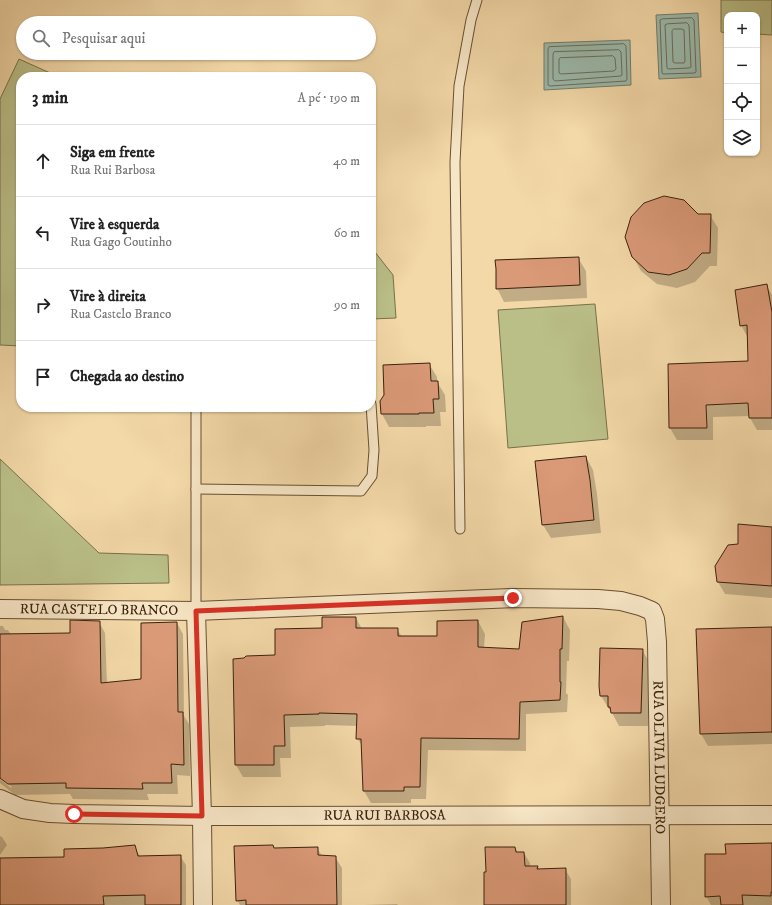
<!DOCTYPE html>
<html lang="pt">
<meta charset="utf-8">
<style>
body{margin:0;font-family:"IM FELL DW Pica",serif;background:#f6f6f6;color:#222}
.controls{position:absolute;right:12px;top:12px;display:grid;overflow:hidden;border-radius:8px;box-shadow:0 1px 3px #0004}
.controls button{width:36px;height:36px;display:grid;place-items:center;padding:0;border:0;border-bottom:1px solid #e0e0e0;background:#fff;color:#222;font:20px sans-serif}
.stop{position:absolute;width:12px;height:12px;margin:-9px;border:3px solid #d93025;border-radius:50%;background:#fff}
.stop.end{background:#d93025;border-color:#fff;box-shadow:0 1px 4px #0008}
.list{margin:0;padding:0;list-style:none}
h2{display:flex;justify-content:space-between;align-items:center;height:52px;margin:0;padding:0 16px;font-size:17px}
h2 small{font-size:13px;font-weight:400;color:#767676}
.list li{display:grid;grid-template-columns:26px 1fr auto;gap:12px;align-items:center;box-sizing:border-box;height:72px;padding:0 16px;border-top:1px solid #e0e0e0}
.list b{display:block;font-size:15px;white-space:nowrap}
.list p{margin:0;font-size:13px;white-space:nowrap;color:#767676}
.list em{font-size:13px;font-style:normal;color:#767676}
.icon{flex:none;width:22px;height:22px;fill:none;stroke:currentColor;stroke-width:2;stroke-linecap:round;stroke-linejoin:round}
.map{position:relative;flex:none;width:772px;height:905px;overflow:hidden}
.search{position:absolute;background:#fff;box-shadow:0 1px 3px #0004;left:16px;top:16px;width:360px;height:44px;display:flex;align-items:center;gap:10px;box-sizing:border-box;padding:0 14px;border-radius:22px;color:#767676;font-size:15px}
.panel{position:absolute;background:#fff;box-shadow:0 1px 3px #0004;left:16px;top:72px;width:360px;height:340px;border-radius:16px}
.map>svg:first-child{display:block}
.green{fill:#babf88;stroke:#7a704a}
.water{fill:#9bb9ab;stroke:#747c6b}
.shadow{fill:#0003}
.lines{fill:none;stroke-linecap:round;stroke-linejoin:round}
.shore{stroke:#6a6d5c;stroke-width:1}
.building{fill:#da9977;stroke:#3a210c}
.lane-casing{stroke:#684f33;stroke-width:11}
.street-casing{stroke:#684f33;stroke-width:20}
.lane{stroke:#f7e6c6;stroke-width:9}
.street{stroke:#f7e6c6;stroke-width:18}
.route{stroke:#d93025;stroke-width:5}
.labels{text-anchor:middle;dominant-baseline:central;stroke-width:3;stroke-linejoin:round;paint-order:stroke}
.street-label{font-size:14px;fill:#3a210c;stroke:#f7e6c6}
</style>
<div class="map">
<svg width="772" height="905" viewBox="0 0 772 905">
<rect width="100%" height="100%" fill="#f3d8a8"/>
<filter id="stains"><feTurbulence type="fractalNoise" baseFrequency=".005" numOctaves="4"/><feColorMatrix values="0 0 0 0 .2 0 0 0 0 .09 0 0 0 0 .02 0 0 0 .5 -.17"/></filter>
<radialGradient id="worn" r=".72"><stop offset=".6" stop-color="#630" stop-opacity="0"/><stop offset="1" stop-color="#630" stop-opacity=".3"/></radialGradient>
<g class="green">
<path d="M721,0H772V35L757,34V15H727V33L721,32Z"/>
<path d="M19,59L59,77H21V346L0,345V99Z"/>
<path d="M371,247L393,275L396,318L371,319Z"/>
<path d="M595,304L608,439L508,448L498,310Z"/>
<path d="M0,459L99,553L168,555L169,583L0,585Z"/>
</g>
<g class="water">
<path d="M698,13L701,77L659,79L656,15Z"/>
<path d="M630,40L631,85L544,90V43Z"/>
</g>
<g class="shadow">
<path d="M698,215H710L718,228L717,266H710L695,282L677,288L657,284L641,271L633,257Z"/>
<path d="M578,258L586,271L587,298L504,302L497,288Z"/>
<path d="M767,286L772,295V430H757L750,418V416L713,417V440H677L670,428L669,365L749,362L748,338L741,325Z"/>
<path d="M429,364L437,377V382L445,395L446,412H440L441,426H426V427H389L382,414L381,401Z"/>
<path d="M586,457L593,470L597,494L601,533L551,538L543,525Z"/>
<path d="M772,528V598L725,594L718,582L716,567L739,545Z"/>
<path d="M563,617L570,630L569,661H567L566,693L568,695L567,712L526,714V751L428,750L426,799H411V803H371L364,791L363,747L357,738L358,726L325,725V726L290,727L291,758H280L281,777H243L236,765L276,656L323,629L356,618L362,629H397L402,637H438L478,621L485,634L484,648L520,650Z"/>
<path d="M99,622L105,633L107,683L142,680L177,623L183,634L184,716L189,724L190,776L177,775L178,794H147L149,800L73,799L70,794L15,795L0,783V779L11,788L12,787L0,777V626H3L5,630H8L11,635L71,634Z"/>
<path d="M772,628V744L708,746L701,734L697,630Z"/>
<path d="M642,650L650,663L648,726H619L610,709H609L601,696L600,686Z"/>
<path d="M0,836L2,837L7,845L0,855Z"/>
<path d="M772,844V905H711L706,896L727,855Z"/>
<path d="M134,847L140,856H180L186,865V905H0V859L65,858L103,849Z"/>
<path d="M317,848L322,856L335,857L342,868V905H240L237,900L275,849Z"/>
<path d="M515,848L518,853H524L530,863V867H538L539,870L565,869L571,879V905H486Z"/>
<path d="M397,904L398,905H364Z"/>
</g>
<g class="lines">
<g class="shore">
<path d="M692,18L694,20L696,72L695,73L663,74L662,73L660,20L662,19Z"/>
<path d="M687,23L689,25L691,67L689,68L668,69L667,68L665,25L667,24Z"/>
<path d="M674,29H682L684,30L685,61L684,63H675L673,62L672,31Z"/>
<path d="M624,44L626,46L627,79L626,81L550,86L548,85V49L549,47Z"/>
<path d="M619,50L621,52L622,75L621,76L555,81L553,79V54L554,52Z"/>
<path d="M613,56L615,58L616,69L614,71L561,74L559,73V59L560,58Z"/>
</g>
</g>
<g class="building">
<path d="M664,196L684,200L698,214H711L710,253H702L687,269L669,275L648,272L632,257L625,237L631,217L644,203Z"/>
<path d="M579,257L580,285L496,289V269L495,260Z"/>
<path d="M767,284L772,312V418H749L748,403L706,405L707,428H669L668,364L748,361L747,325L740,326L735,290Z"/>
<path d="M430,363L431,381H438L439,399H433L434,413H419V414H381L380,401L384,395L383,365Z"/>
<path d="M586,456L590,480L594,520L542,525L535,461Z"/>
<path d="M738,524L772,527V586L717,582L715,566L728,545L738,544Z"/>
<path d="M563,616L562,649H560V682H561L560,700L520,702L519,739L421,738L420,787H404V791H363L361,739H356L357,714L319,713V714L284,715L285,746H274V765H235L233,659L244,658L246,656L275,655V629L322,628V617H356V628H398V636H437V621L478,620V647L519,649L522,622Z"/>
<path d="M70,620L100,621L101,683L141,679V623L177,622L178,712H183L184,765L171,764L172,783H142L143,789L66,788V783L8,784L0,778V634L70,633Z"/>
<path d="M772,627V732L700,734L696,629Z"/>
<path d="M600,648L643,649L641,713H611L610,707H608V696H600L599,686Z"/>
<path d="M772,843V892H771V896L742,895L743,905H721L720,896L705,897V854H726L725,844Z"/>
<path d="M135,845L138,856L181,855V905H145V895L103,896L104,905H0V858L64,857V849L103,848Z"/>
<path d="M273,845L274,848L318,847V855L336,856L337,905H246V900L236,901L234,846Z"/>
<path d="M485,847H515L516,852H524L525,866H538L537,869L566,868V905H484V872H486Z"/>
</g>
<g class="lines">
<g class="lane-casing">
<g id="lane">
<path d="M196,407V611"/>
<path d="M196,489L361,491L372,476L374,450L371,404"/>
<path d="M460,529L455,162L459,86L471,20L477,0"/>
</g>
</g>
<g class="street-casing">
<g id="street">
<path id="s1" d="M0,609L196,611L513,598L598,599L621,601L640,606L652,611L655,619L657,642L661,905"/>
<path d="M196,611L202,816L203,905"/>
<path id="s2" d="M0,799L23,809L50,813L74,814L202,816L772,815"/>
</g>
</g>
<use href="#lane" class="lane"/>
<use href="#street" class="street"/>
</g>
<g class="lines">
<path class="route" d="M74,814L202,816L196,611L513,598"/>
</g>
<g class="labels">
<g class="street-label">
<text stroke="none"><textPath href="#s1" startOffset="99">RUA CASTELO BRANCO</textPath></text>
<text stroke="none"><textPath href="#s1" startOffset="801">RUA OLIVIA LUDGERO</textPath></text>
<text stroke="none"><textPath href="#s2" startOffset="387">RUA RUI BARBOSA</textPath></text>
</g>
</g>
<rect width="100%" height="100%" filter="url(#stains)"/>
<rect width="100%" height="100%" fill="url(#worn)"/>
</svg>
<div class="controls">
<button>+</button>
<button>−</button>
<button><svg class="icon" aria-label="locate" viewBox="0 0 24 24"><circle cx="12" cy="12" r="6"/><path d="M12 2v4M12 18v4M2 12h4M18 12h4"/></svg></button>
<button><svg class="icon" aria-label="layers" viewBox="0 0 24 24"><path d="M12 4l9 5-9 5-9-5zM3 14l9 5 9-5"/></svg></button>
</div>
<div class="stop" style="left:74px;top:814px"></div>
<div class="stop end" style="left:513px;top:598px"></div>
<div class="search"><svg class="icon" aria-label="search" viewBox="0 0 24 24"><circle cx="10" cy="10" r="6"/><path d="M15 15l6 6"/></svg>Pesquisar aqui</div>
<section class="panel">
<h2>3 min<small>A pé · 190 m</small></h2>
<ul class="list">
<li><svg class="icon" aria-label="ahead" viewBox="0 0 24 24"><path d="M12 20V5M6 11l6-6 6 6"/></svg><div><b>Siga em frente</b><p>Rua Rui Barbosa</p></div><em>40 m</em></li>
<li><svg class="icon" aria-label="left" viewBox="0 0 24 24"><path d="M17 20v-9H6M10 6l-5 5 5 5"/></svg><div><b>Vire à esquerda</b><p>Rua Gago Coutinho</p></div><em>60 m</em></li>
<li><svg class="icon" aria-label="right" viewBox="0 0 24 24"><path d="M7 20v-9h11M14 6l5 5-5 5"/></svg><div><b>Vire à direita</b><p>Rua Castelo Branco</p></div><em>90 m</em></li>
<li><svg class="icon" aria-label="arrive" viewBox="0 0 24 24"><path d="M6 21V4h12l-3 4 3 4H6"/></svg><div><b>Chegada ao destino</b></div></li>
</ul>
</section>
</div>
